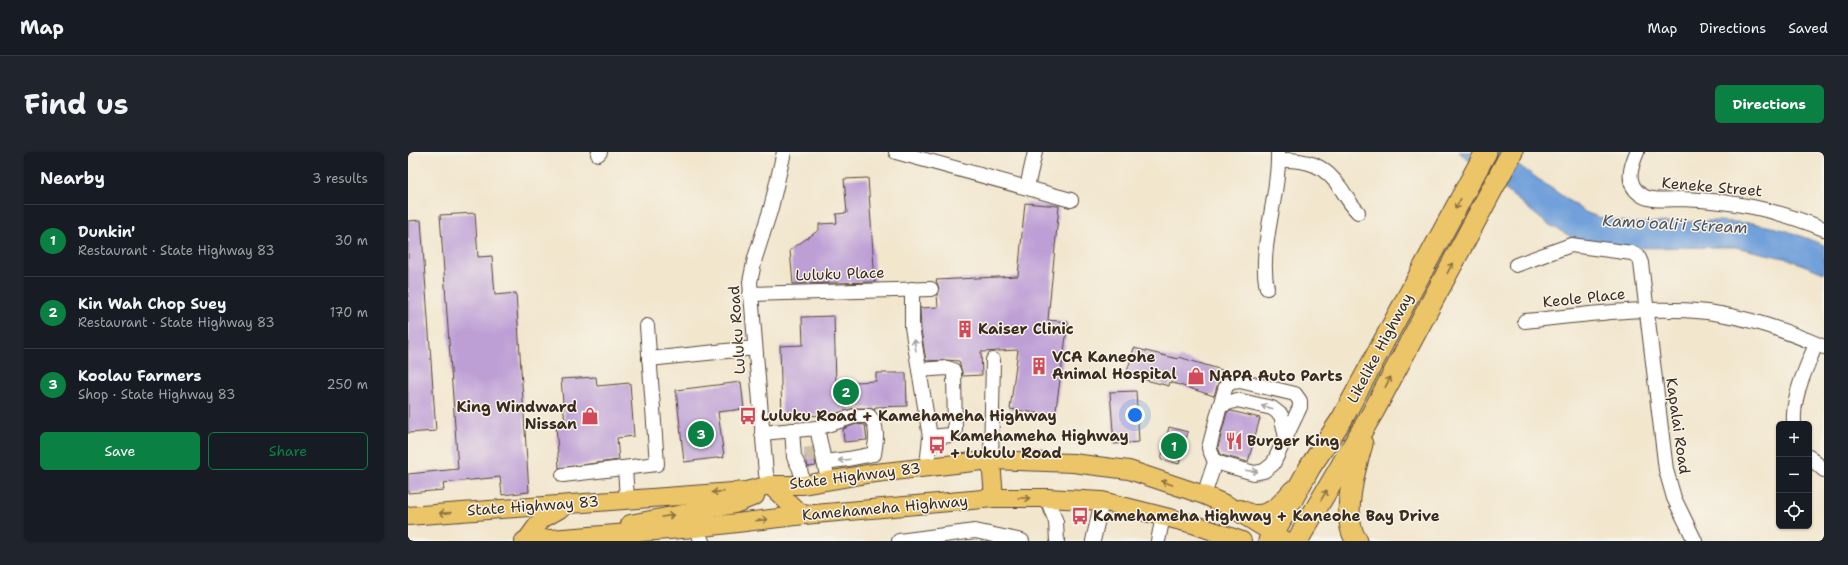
<!DOCTYPE html>
<meta charset="utf-8">
<style>
body{margin:0;font-family:"Shantell Sans",sans-serif;background:#20242c;color:#f1f3f6}
.controls{position:absolute;right:12px;bottom:12px;display:grid;overflow:hidden;border-radius:6px;box-shadow:0 1px 3px #0004}
.controls button{width:36px;height:36px;display:grid;place-items:center;padding:0;border:0;border-bottom:1px solid #363941;background:#171b24;color:#f1f3f6;font:20px sans-serif}
.you{position:absolute;left:727px;top:263px;width:14px;height:14px;margin:-10px;border:3px solid #fff;border-radius:50%;background:#1a73e8;box-shadow:0 0 0 6px #1a73e833}
.badge{display:grid;place-items:center;width:26px;height:26px;border-radius:50%;background:#0b8043;color:#fff;font-size:13px;font-weight:700}
.pin{position:absolute;translate:-50% -50%;border:2px solid #fff;box-shadow:0 1px 4px #0006}
.list{margin:0;padding:0;list-style:none}
h2{display:flex;justify-content:space-between;align-items:center;height:52px;margin:0;padding:0 16px;font-size:17px}
h2 small{font-size:13px;font-weight:400;color:#9ea1a6}
.list li{display:grid;grid-template-columns:26px 1fr auto;gap:12px;align-items:center;box-sizing:border-box;height:72px;padding:0 16px;border-top:1px solid #363941}
.list b{display:block;font-size:15px;white-space:nowrap}
.list p{margin:0;font-size:13px;white-space:nowrap;color:#9ea1a6}
.list em{font-size:13px;font-style:normal;color:#9ea1a6}
.actions{display:flex;gap:8px;padding:12px 16px}
.actions a{flex:1;padding:9px 0;border:1px solid #0b8043;border-radius:6px;text-align:center;font-size:14px;color:#0b8043}
.actions .main{background:#0b8043;color:#fff}
.icon{flex:none;width:22px;height:22px;fill:none;stroke:currentColor;stroke-width:2;stroke-linecap:round;stroke-linejoin:round}
.map{position:relative;flex:none;width:1416px;height:389px;overflow:hidden;border-radius:6px}
header{display:flex;align-items:center;gap:24px;box-sizing:border-box;height:56px;padding:0 20px;background:#171b24;border-bottom:1px solid #363941}
header strong{font-size:19px}
nav{display:flex;gap:22px;margin-inline-start:auto;font-size:14px}
.intro{display:flex;align-items:center;justify-content:space-between;box-sizing:border-box;height:96px;padding:0 24px}
h1{margin:0;font-size:28px}
.button{padding:10px 18px;border-radius:6px;background:#0b8043;color:#fff;font-size:14px;font-weight:700}
main{display:flex;gap:24px;padding:0 24px}
aside{flex:1;background:#171b24;border-radius:6px;box-shadow:0 1px 3px #0004}
.map>svg:first-child{display:block}
.water{fill:#71a0da;stroke:#56657c}
.building{fill:#bd9fd6}
.lines{fill:none;stroke-linecap:round;stroke-linejoin:round}
.minor-tunnel{stroke:#cdc0aa;stroke-width:14;stroke-dasharray:14 7;stroke-linecap:butt}
.minor-casing{stroke:#564638;stroke-width:16}
.major-casing{stroke:#564638;stroke-width:20}
.highway-casing{stroke:#564638;stroke-width:23}
.minor{stroke:#fff;stroke-width:14}
.major{stroke:#ecc569;stroke-width:18}
.highway{stroke:#ecc569;stroke-width:21}
.oneway{stroke:#8b7040}
.oneway2{stroke:#a79f9a}
.labels{text-anchor:middle;dominant-baseline:central;stroke-width:3;stroke-linejoin:round;paint-order:stroke}
.street-label{font-size:15px;fill:#3b2a1e;stroke:#f7f3e8}
.poi-label{font-size:15px;font-weight:bold;fill:#3b2a1e;stroke:#f7f3e8;text-anchor:start}
.water-label{font-size:16px;font-style:italic;fill:#4e5360;stroke:#f7f3e8}
</style>
<header>
<strong>Map</strong>
<nav><a>Map</a><a>Directions</a><a>Saved</a></nav>
</header>
<div class="intro"><h1>Find us</h1><a class="button">Directions</a></div>
<main>
<aside>
<h2>Nearby<small>3 results</small></h2>
<ul class="list">
<li><span class="badge">1</span><div><b>Dunkin'</b><p>Restaurant · State Highway 83</p></div><em>30 m</em></li>
<li><span class="badge">2</span><div><b>Kin Wah Chop Suey</b><p>Restaurant · State Highway 83</p></div><em>170 m</em></li>
<li><span class="badge">3</span><div><b>Koolau Farmers</b><p>Shop · State Highway 83</p></div><em>250 m</em></li>
</ul>
<div class="actions"><a class="main">Save</a><a>Share</a></div>
</aside>
<div class="map">
<svg width="1416" height="389" viewBox="0 0 1416 389">
<rect width="100%" height="100%" fill="#f7f3e8"/>
<filter id="ink" filterUnits="userSpaceOnUse"><feTurbulence type="fractalNoise" baseFrequency=".025" numOctaves="2"/><feDisplacementMap in="SourceGraphic" scale="8" xChannelSelector="R" yChannelSelector="G"/><feConvolveMatrix kernelMatrix="1 2 1 2 8 2 1 2 1" color-interpolation-filters="sRGB"/></filter>
<filter id="wash" filterUnits="userSpaceOnUse"><feTurbulence type="fractalNoise" baseFrequency=".012" numOctaves="4" result="noise"/><feDisplacementMap in="SourceGraphic" scale="16" xChannelSelector="R" yChannelSelector="G"/><feGaussianBlur stdDeviation="0.9" result="paint"/><feColorMatrix in="noise" values="0 0 0 0 0 0 0 0 0 0 0 0 0 0 0 0 0 1.4 0 .05"/><feComposite in="paint" operator="in"/></filter>
<g filter="url(#wash)">
<rect width="100%" height="100%" fill="#f2e6cd"/>
<path class="water" d="M1051,0H1092L1177,60L1190,65L1225,71L1310,69L1345,71L1377,78L1416,93V121L1380,107L1327,95L1217,96L1171,89L1138,71Z"/>
<g id="blocks">
<g class="building">
<path d="M460,26L467,130L385,132L382,98L411,78V72L429,71L428,62L439,61L436,27Z"/>
<path d="M617,51L651,54L640,168L660,170L647,264L602,257L610,198L573,200L574,223L555,224L551,209L538,208L518,209L513,178L512,156L530,155L529,142L531,136L528,128L610,124Z"/>
<path d="M67,61L70,105L84,104L87,143L108,141L121,340L94,343L92,325L35,331L36,338L0,341V322L50,317L32,63Z"/>
<path d="M13,68L28,279L0,281V69Z"/>
<path d="M426,164L428,231L468,229V221H498L499,254L467,255V258L461,256H447L422,263L374,265L372,194L395,193L394,165Z"/>
<path d="M726,196L770,207L771,205L814,218L806,244L762,230L761,234L718,223Z"/>
<path d="M188,225L189,234L222,231L226,284L209,286L211,308L151,316L148,273H157L153,227Z"/>
<path d="M333,230L336,257L310,260L316,305L276,310L268,238Z"/>
<path d="M728,239L731,290L706,292L702,240Z"/>
<path d="M823,259L852,266L840,310L813,303L810,295L819,260Z"/>
<path d="M448,272L457,273L459,288L436,290L435,277Z"/>
<path d="M761,275L780,280L771,312L753,307Z"/>
<path d="M405,300L408,314L400,315L397,301Z"/>
</g>
</g>
</g>
<g filter="url(#ink)">
<use href="#blocks" fill-opacity="0" stroke="#564638" stroke-width="1"/>
<g class="lines">
<path class="minor-tunnel" d="M397,303L408,301"/>
<g class="minor-casing">
<g id="minor">
<path d="M488,0L663,48"/>
<path d="M1229,0C1223,14 1217,31 1232,42C1242,50 1260,47 1273,47C1327,49 1366,57 1416,77"/>
<path d="M190,2L192,0"/>
<path d="M870,8C900,7 916,12 934,38C939,46 943,53 950,60"/>
<path d="M619,35L627,0"/>
<path d="M1108,113L1163,93L1224,101L1230,104L1233,111L1258,318L1266,346L1287,389"/>
<path d="M859,136C850,96 872,43 870,0"/>
<path d="M504,137V175L522,285L519,314"/>
<path d="M342,142L523,137"/>
<path d="M1117,169C1177,163 1239,153 1299,160C1340,165 1378,179 1416,195"/>
<path d="M241,207L347,196"/>
<path d="M511,218L539,216L545,218L546,221L547,278L543,283L522,285"/>
<path d="M1386,272C1384,244 1398,217 1408,192"/>
<path d="M409,276L447,264H461C471,274 468,290 466,302L440,307L416,310"/>
<path d="M384,278L386,305L392,317L395,333"/>
<path d="M354,281L409,276L420,328"/>
<path d="M1401,305L1416,318"/>
<path d="M583,308L585,208"/>
<path d="M807,310L846,321L856,319L865,312L892,255V249L887,242L832,229L824,230L818,234L812,254"/>
<path d="M217,316L219,347"/>
<path d="M155,323L249,312L239,174"/>
<path d="M362,333L358,322L342,130L347,106L363,56L376,0"/>
<path d="M796,343L807,310L801,296L812,254L829,248L864,256L873,263L878,285"/>
<path d="M639,346L648,370L649,389"/>
<path d="M287,376L294,389"/>
<path d="M491,389L567,379L614,389"/>
<path d="M685,389L694,349"/>
<path d="M750,389L755,364"/>
</g>
</g>
<g class="major-casing">
<g id="major">
<path d="M583,308L586,346"/>
<path d="M362,333L385,355L396,363"/>
<path d="M832,357C837,359 843,362 847,362C864,363 875,349 884,338"/>
<path d="M0,364L338,339L362,333H395L459,322L583,308L665,311L721,318L796,343L819,353L878,389"/>
<path d="M222,372L327,352L347,344"/>
<path d="M116,389L287,376L396,363L586,346H639L694,349L785,372L834,389"/>
<path d="M118,389L134,367L157,354"/>
</g>
</g>
<g class="highway-casing">
<g id="highway">
<path d="M861,389L902,315L934,267L1078,0"/>
<path d="M889,389L965,260L1104,0"/>
<path d="M949,389C932,367 947,316 954,292"/>
</g>
</g>
<use href="#minor" class="minor"/>
<use href="#major" class="major"/>
<use href="#highway" class="highway"/>
</g>
<defs><path id="oneway-shaft" d="M-6 0H5M1.5-3L5.5 0L1.5 3" fill="none" stroke-width="1.6" stroke-linecap="round" stroke-linejoin="round"/></defs>
<g class="oneway">
<use href="#oneway-shaft" transform="translate(1050 52) rotate(118)"/>
<use href="#oneway-shaft" transform="translate(1042 116) rotate(-62)"/>
<use href="#oneway-shaft" transform="translate(980 230) rotate(-62)"/>
<use href="#oneway-shaft" transform="translate(759 331) rotate(-160)"/>
<use href="#oneway-shaft" transform="translate(310 340) rotate(176)"/>
<use href="#oneway-shaft" transform="translate(916 343) rotate(-59)"/>
<use href="#oneway-shaft" transform="translate(616 346)"/>
<use href="#oneway-shaft" transform="translate(37 361) rotate(176)"/>
<use href="#oneway-shaft" transform="translate(260 364) rotate(-10)"/>
<use href="#oneway-shaft" transform="translate(354 368) rotate(-7)"/>
</g>
<g class="oneway2">
<use href="#oneway-shaft" transform="translate(507 193) rotate(-99)"/>
<use href="#oneway-shaft" transform="translate(859 255) rotate(-164)"/>
<use href="#oneway-shaft" transform="translate(436 308) rotate(173)"/>
<use href="#oneway-shaft" transform="translate(844 319) rotate(5)"/>
</g>
</g>
<defs>
<g id="building-bare" transform="scale(1.38)"><path d="M-4-6H4V6H1V3H-1V6H-4ZM-2.5-4.3h1.7v1.8h-1.7ZM.8-4.3h1.7v1.8H.8ZM-2.5-1h1.7V.8h-1.7ZM.8-1h1.7V.8H.8Z" fill="#d1495b" stroke="#f7f3e8" stroke-width="2.5" paint-order="stroke"/></g>
<g id="shop-bare" transform="scale(1.38)"><path d="M-5-2.5h2.3a2.7 3.5 0 0 1 5.4 0H5L5.5 6h-11ZM-1.5-2.5h3a1.5 2.3 0 0 0-3 0Z" fill="#d1495b" stroke="#f7f3e8" stroke-width="2.5" paint-order="stroke"/></g>
<g id="bus-bare" transform="scale(1.38)"><path d="M-5-6H5V4H4V6H2V4H-2V6H-4V4H-5ZM-3.5-4V0h7V-4ZM-3.5 1.2v1.5H-2V1.2ZM2 1.2v1.5H3.5V1.2Z" fill="#d1495b" stroke="#f7f3e8" stroke-width="2.5" paint-order="stroke"/></g>
<g id="restaurant-bare" transform="scale(1.38)"><path d="M-5-6h1v4h1v-4h1v4h1v-4h1v5L-1.5 .5V6h-2V.5L-5-1ZM5-6V6H3V1.5H1.5Q1.5-4 5-6Z" fill="#d1495b" stroke="#f7f3e8" stroke-width="2.5" paint-order="stroke"/></g>
</defs>
<g fill-rule="evenodd">
<use href="#building-bare" x="557" y="177"/>
<use href="#building-bare" x="631" y="214"/>
<use href="#shop-bare" x="788" y="224"/>
<use href="#shop-bare" x="182" y="264"/>
<use href="#bus-bare" x="340" y="264"/>
<use href="#restaurant-bare" x="826" y="289"/>
<use href="#bus-bare" x="529" y="293"/>
<use href="#bus-bare" x="672" y="364"/>
</g>
<g class="labels">
<g class="street-label">
<text transform="translate(1304 35) rotate(5)">Keneke Street</text>
<text transform="translate(432 122) rotate(-2)">Luluku Place</text>
<text transform="translate(1176 146) rotate(-6)">Keole Place</text>
<text transform="translate(329 178) rotate(-94)">Luluku Road</text>
<text transform="translate(972 196) rotate(-62)">Likelike Highway</text>
<text transform="translate(1270 274) rotate(82)">Kapalai Road</text>
<text transform="translate(447 324) rotate(-7)">State Highway 83</text>
<text transform="translate(125 354) rotate(-4)">State Highway 83</text>
<text transform="translate(477 356) rotate(-5)">Kamehameha Highway</text>
</g>
<g class="poi-label">
<text x="570" y="177">Kaiser Clinic</text>
<text x="644" y="205">VCA Kaneohe<tspan x="644" dy="17">Animal Hospital</tspan></text>
<text x="801" y="224">NAPA Auto Parts</text>
<text x="169" y="255" text-anchor="end">King Windward<tspan x="169" dy="17">Nissan</tspan></text>
<text x="353" y="264">Luluku Road + Kamehameha Highway</text>
<text x="542" y="284">Kamehameha Highway<tspan x="542" dy="17">+ Lukulu Road</tspan></text>
<text x="839" y="289">Burger King</text>
<text x="685" y="364">Kamehameha Highway + Kaneohe Bay Drive</text>
</g>
<g class="water-label">
<text transform="translate(1267 72) rotate(3)">Kamoʻoaliʻi Stream</text>
</g>
</g>
</svg>
<div class="controls">
<button>+</button>
<button>−</button>
<button><svg class="icon" aria-label="locate" viewBox="0 0 24 24"><circle cx="12" cy="12" r="6"/><path d="M12 2v4M12 18v4M2 12h4M18 12h4"/></svg></button>
</div>
<div class="you"></div>
<div class="pin badge" style="left:766px;top:294px">1</div>
<div class="pin badge" style="left:438px;top:240px">2</div>
<div class="pin badge" style="left:293px;top:282px">3</div>
</div>
</main>
